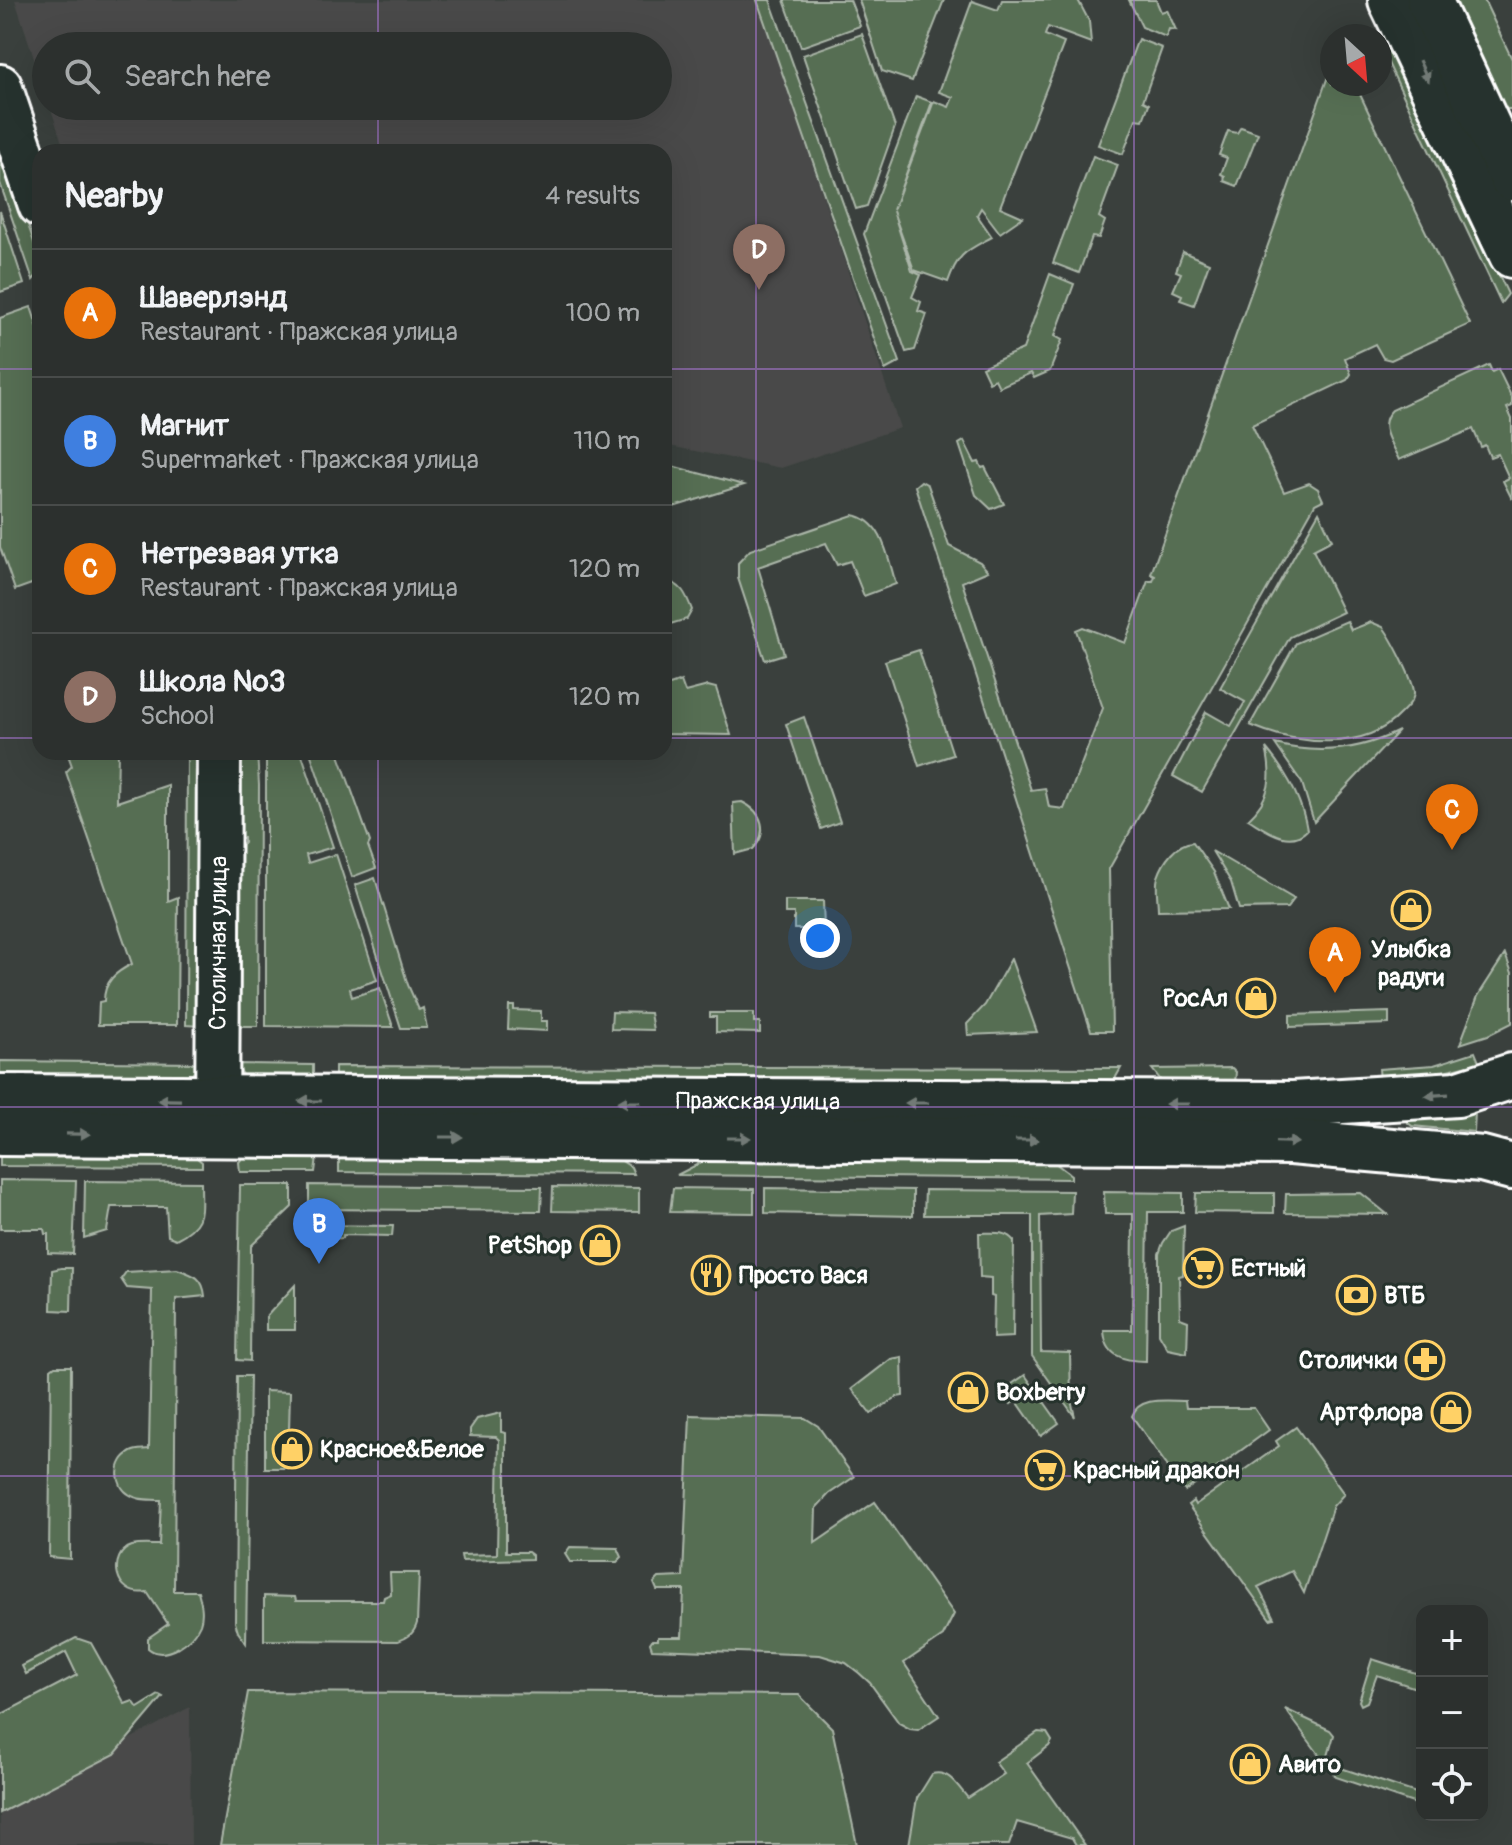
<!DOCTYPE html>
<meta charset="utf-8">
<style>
body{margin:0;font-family:Pangolin,sans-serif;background:#343836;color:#f1f3f6}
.controls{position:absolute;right:24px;bottom:24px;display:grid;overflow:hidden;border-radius:16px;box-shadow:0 8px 32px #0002}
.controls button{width:72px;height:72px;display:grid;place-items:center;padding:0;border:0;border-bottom:2px solid #484b4a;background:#2c302e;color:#f1f3f6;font:40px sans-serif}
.compass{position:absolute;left:1320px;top:24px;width:72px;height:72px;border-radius:50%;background:#2c302e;box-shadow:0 8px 32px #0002;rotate:154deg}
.you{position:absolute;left:820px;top:938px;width:28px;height:28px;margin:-20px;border:6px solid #fff;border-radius:50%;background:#1a73e8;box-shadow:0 0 0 12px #1a73e833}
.badge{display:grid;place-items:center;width:52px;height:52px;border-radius:50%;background:#e797bd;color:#fff;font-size:26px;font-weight:700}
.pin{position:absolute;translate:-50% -66px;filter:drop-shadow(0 2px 4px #0008)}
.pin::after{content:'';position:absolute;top:42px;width:28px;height:24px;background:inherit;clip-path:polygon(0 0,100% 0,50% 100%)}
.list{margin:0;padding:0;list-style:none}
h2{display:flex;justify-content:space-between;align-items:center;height:104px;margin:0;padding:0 32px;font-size:34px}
h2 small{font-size:26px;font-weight:400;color:#a6a9aa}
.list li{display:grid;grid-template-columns:52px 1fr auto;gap:24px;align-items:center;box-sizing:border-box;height:128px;padding:0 32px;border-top:2px solid #484b4a}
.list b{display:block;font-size:30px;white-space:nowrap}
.list p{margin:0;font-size:26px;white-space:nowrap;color:#a6a9aa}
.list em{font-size:26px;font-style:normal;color:#a6a9aa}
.icon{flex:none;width:44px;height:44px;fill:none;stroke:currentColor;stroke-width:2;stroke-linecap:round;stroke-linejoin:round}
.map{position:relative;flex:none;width:1512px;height:1845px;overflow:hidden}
.search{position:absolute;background:#2c302e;box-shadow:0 8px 32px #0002;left:32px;top:32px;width:640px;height:88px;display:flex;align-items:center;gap:20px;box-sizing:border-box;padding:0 28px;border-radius:44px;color:#a6a9aa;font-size:30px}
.panel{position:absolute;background:#2c302e;box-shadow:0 8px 32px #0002;left:32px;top:144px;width:640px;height:616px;border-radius:24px}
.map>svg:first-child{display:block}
.built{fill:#484948}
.green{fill:#576e53;stroke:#abb6a9;stroke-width:2}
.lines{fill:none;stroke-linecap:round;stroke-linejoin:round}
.street-casing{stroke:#fff;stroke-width:48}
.secondary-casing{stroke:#fff;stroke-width:50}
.street{stroke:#26332d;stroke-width:42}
.secondary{stroke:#26332d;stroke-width:44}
.oneway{fill:#727a76}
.grid{fill:none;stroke:#a976d5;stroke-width:2;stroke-opacity:0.55}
.labels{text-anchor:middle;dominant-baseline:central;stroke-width:6;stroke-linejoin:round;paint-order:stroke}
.street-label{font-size:24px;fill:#fff;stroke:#26332d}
.poi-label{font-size:24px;font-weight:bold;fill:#fff;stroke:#26332d;text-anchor:start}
</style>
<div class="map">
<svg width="1512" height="1845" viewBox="0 0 1512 1845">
<rect width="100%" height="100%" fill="#3a403d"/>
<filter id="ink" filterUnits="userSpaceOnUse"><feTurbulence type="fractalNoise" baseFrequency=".0125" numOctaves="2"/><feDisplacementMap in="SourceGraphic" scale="16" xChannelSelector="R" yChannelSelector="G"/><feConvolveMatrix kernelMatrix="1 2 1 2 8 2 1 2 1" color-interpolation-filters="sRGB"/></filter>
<g filter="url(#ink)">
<g class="built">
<path d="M15,0H758L900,428L781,468L664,445V152H65L50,106H658V46H46V95Z"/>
<path d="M190,1707L191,1845H0V1808Z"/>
</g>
<g class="green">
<path d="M757,0H770L900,362L885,370Z"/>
<path d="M784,0H850L860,26L801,47Z"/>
<path d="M859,0H944L912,81L882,71Z"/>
<path d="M1002,0H1078L1089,21L1091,43L1048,27L1045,35L1064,43L1000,207L1023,217L1000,233L981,208L977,215L992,237C966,251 958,253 948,282L914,270L893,211L912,271L921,275L912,297L921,302L918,311L927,314L915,350L906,352L864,234L916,96L932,102L893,210L934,101L949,107L953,97L939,92L972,1L998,10Z"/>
<path d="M1129,0H1156L1161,12L1167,10L1176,30L1169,29L1166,37L1142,27Z"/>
<path d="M1452,0H1484L1512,59V109H1503Z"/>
<path d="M862,34L895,127L867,206L856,209L803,55Z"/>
<path d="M1375,35L1386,36L1508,294L1501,303L1380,46V36Z"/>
<path d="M1138,39L1162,48L1143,101L1149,104L1143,120L1136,119L1123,154L1098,145Z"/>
<path d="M1332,65V84H1355L1470,324L1391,360L1383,358L1375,344L1345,358L1351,374L1347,380L1252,425L1284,492L1309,483L1318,489L1323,500L1315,504L1109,869L1112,1031H1091L915,486L921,481L928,485L949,546L980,562L988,571L962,582L1031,790L1045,788L1049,807L1064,809L1103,708L1076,630L1083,627L1125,643L1148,581H1153L1155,576L1151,574Z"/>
<path d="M1241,127L1258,133L1237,186L1224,181L1225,176L1221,174L1227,158L1219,155L1228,131L1237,133Z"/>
<path d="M0,143L40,260V272L33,280L0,183Z"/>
<path d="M1093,156L1118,165L1099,217L1105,221L1099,238L1092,237L1079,273L1053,263Z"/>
<path d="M0,211L24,284L0,292Z"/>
<path d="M1183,252L1209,263L1194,305L1180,300L1182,295L1173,291L1181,273L1176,271Z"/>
<path d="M1050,274L1074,284L1055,336L1062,340L1050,371L1034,378L1031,373L999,387L995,379L989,382L982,367L1023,349Z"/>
<path d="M31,307L40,334V581L15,590L0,547V318Z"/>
<path d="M1489,365L1492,372L1498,369L1512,398V406L1507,408L1512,419V499L1503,481L1509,478L1498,454L1490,457L1485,445L1481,447L1473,429L1399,460C1392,444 1376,425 1392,410Z"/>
<path d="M964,441L975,463L979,462L982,468L985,467L1004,504L991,509L976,495L959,444Z"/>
<path d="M664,464L744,485L664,510Z"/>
<path d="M1319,512L1332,540L1313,550L1343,612L1290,637L1202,792L1173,776L1206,712L1231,726L1245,702L1220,688Z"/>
<path d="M853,515C884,521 888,559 896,584L864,596L850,561L837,565L826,543L758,567L784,654L765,660L738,578V563L750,550Z"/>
<path d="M664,580C682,584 686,594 692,610L687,619L664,626Z"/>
<path d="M1347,621L1351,630L1371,622L1383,627C1391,637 1415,682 1414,694C1413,702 1406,708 1400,714C1364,753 1295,744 1250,725L1296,643Z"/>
<path d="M919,650L953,755L919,766L885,661Z"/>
<path d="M681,681L685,692L708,686L716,688L731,735L664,734V687Z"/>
<path d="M804,717L840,822L821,829L786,724Z"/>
<path d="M1399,731L1314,822L1302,783L1275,744C1318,755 1359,751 1399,731Z"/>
<path d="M1266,748C1286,772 1302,798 1307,830C1289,849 1265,829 1248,819C1271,798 1273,777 1266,748Z"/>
<path d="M67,752H118L117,802L168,785V901L178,897L177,1025H98L99,1002L104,1001C104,981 116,972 132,964L66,772L72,766Z"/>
<path d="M187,752H199L200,1026L186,1025Z"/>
<path d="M238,752H257L259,785L258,1026H236L238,844L244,843V838H239Z"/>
<path d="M266,752H301L333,847L306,855L308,863L336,854L377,980L350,989L352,997L380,988L393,1027L266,1026Z"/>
<path d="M310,752H338L370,842L368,846L376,868L352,877Z"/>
<path d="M742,802C763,812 769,832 753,849L735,854L733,803Z"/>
<path d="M1193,842L1214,872L1229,909L1158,910C1158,900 1155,886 1158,877C1163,862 1176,843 1193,842Z"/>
<path d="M1212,851L1294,899L1287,908L1239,909L1231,882Z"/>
<path d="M375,878L408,985L419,1010L423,1008L427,1028H401L355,885Z"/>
<path d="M785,901H823L824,929H794V913H785Z"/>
<path d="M1505,954L1512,973V1023L1488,1035L1460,1044L1478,996Z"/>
<path d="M1011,959L1037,1032L968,1035L967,1024L985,1005Z"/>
<path d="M509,1006H514V1010L541,1011V1021H547V1031L508,1029Z"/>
<path d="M612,1012L650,1013L653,1030L611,1029Z"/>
<path d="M1389,1012V1024L1290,1027V1015Z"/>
<path d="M710,1013H754V1022H760V1033L716,1032V1017H710Z"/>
<path d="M1475,1052L1479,1062C1446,1072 1414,1077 1380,1080L1379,1069L1434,1065Z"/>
<path d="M0,1061L199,1063L190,1078L0,1076Z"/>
<path d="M236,1064L313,1065V1080L246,1079Z"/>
<path d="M335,1066L1121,1068L1111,1086L335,1080Z"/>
<path d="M1232,1068L1236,1072L1235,1083L1164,1084L1152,1069Z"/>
<path d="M1475,1112L1474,1132L1412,1126L1407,1122L1411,1118Z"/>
<path d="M0,1152L114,1154L115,1157H120L121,1154L193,1155L202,1162V1167L0,1166Z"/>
<path d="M244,1156L317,1157L315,1172H240L239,1162Z"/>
<path d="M339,1157L620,1160L631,1167L634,1174L339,1172Z"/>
<path d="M704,1161L1055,1163L1071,1175V1179L677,1175Z"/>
<path d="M0,1180L76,1181L73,1254L48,1253V1234H45L44,1229H0Z"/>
<path d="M85,1181L201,1182C201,1213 206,1224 176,1239L168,1236L166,1207H111L107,1231L84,1238Z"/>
<path d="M240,1185H292V1207L251,1246L250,1361L237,1360Z"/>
<path d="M309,1185L542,1187L541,1211L309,1209Z"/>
<path d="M553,1187L639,1188V1212L552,1211Z"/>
<path d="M673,1188L754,1189V1213L670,1212Z"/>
<path d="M765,1188L913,1190V1216L765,1213Z"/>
<path d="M925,1190L1072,1191L1071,1214L1040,1216L1041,1352L1070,1353L1071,1400L1075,1417L1032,1356V1215H924Z"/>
<path d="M1104,1192L1183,1193V1212H1148L1146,1361C1123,1361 1105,1356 1104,1330H1132L1133,1214H1105Z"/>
<path d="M1196,1193H1274V1213L1195,1212Z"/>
<path d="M1361,1193L1387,1214L1285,1213L1286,1194Z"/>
<path d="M311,1225L393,1226L392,1236L343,1235V1238L326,1239Z"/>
<path d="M1184,1226L1183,1275L1179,1276L1180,1318L1188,1321L1187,1353L1168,1349L1159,1334V1254L1163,1243L1171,1231Z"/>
<path d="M979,1233C992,1233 1005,1230 1014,1241L1013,1337L993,1338L994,1297L991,1296V1278L980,1277Z"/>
<path d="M61,1268H72L71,1311L51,1310L52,1270Z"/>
<path d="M177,1269C194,1275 203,1277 205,1296L176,1299L174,1591H198C201,1602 204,1613 200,1624C193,1642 164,1662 148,1648V1638L168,1624L147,1592C114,1598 107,1554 132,1546C140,1544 150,1545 159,1545L161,1500C151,1499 139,1501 130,1495C114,1486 114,1461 131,1452C137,1449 143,1450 149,1449L152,1290L127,1288L121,1279L126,1272Z"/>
<path d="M295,1285V1330H266V1317Z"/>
<path d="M902,1357L903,1396L897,1397L871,1414L852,1389L891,1359Z"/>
<path d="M55,1366H71L70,1559L49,1557L51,1369Z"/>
<path d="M1025,1375L1059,1423L1041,1436L1016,1400L1011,1404L1002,1391Z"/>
<path d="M237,1376H250L246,1643L238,1632L235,1622Z"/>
<path d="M265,1391L290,1392L288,1468H265Z"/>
<path d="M1185,1401L1186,1408H1254L1269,1430L1185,1491L1132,1416C1139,1396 1167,1401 1185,1401Z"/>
<path d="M501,1413V1432L506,1433V1552H528L532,1555V1559L462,1561L461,1555L497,1554L499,1440L496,1437L470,1436V1429L477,1419Z"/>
<path d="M690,1415L805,1418L818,1426L854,1477L829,1494L816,1508L815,1543L875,1502L954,1614L943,1636L904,1663L939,1716L918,1730L910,1729L899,1723L870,1683L859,1673L846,1663L820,1655L652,1649L650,1643L652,1640H658V1637H682L684,1590H657L654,1583L659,1578L683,1577Z"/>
<path d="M1296,1427L1344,1494L1333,1506L1304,1593L1292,1571L1258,1587L1274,1618L1270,1619L1188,1505L1193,1501L1195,1505L1279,1446L1276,1441Z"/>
<path d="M570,1547L618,1548L622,1557L617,1562H570L565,1554Z"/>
<path d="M390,1573H419L417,1623C414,1634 408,1637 398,1641L264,1640V1596L295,1597L296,1601H383L384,1597L391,1594Z"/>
<path d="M76,1638L91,1643L125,1704L133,1701L138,1708L159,1695L163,1697L115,1754L0,1813V1715L77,1675L66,1652L26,1674L22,1666Z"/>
<path d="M1372,1659L1422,1675V1690L1377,1675L1367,1702L1361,1705L1359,1701Z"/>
<path d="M248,1692L799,1695L832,1728L857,1845H220Z"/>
<path d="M1285,1709L1330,1730L1334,1735L1326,1763L1422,1795V1806L1336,1777Z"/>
<path d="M1038,1732L1047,1733L1052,1741L1049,1746L1027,1763L1085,1845H1076L1072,1838L1017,1822L1009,1845H909L917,1798L932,1774C949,1769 958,1787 968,1798L1004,1774L995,1762Z"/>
</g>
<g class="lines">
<g class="street-casing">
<g id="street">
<path d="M0,86L40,205"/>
<path id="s1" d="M217,1135L219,752"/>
</g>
</g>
<g class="secondary-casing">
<g id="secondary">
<path d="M1391,0L1512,255"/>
<path d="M1429,0L1512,178"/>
<path id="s2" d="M0,1097L1293,1104L1457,1094L1512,1076"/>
<path d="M0,1133L1291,1142L1482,1159L1512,1167"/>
</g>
</g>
<use href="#street" class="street"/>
<use href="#secondary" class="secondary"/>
</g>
<defs><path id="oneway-solid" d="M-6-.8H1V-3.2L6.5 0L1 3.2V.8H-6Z" transform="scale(2)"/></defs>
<g class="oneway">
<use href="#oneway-solid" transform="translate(1424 71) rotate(65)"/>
<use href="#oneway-solid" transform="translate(1437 1095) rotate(176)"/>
<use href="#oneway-solid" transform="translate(169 1100) rotate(-179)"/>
<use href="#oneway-solid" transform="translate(310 1101) rotate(-180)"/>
<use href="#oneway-solid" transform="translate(629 1102) rotate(-180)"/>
<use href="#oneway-solid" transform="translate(917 1103) rotate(-180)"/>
<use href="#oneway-solid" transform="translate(1177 1104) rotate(-180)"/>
<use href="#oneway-solid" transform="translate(78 1134) rotate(1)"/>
<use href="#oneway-solid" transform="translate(451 1137)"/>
<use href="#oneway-solid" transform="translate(739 1138)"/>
<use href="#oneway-solid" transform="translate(1027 1140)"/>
<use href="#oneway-solid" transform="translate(1287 1142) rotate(2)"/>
</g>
</g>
<path class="grid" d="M378,0V46M756,0V1845M1134,0V1845M378,106V152M0,369H40M664,369H1512M0,738H40M664,738H1512M378,752V1845M0,1107H1512M0,1476H1512"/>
<defs>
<g id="shop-ring" transform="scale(2)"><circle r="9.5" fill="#26332d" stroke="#ffd166" stroke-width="1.5"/><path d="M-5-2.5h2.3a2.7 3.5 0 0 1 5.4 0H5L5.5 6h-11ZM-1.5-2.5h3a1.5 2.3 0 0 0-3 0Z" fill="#ffd166"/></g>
<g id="supermarket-ring" transform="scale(2)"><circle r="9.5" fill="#26332d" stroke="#ffd166" stroke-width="1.5"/><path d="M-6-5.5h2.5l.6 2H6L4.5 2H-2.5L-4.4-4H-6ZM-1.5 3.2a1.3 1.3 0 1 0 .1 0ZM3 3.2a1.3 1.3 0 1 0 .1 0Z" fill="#ffd166"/></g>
<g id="restaurant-ring" transform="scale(2)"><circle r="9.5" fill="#26332d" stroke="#ffd166" stroke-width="1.5"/><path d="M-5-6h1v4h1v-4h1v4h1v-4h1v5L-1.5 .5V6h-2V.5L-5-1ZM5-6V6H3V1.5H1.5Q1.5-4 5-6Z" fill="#ffd166"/></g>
<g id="bank-ring" transform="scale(2)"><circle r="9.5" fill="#26332d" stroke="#ffd166" stroke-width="1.5"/><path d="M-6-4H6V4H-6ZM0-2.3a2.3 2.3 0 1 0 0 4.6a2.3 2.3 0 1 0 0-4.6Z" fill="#ffd166"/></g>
<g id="pharmacy-ring" transform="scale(2)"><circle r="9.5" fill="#26332d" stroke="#ffd166" stroke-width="1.5"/><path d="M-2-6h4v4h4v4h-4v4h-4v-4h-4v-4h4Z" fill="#ffd166"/></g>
</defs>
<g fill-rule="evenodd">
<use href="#shop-ring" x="1411" y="910"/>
<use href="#shop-ring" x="1256" y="998"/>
<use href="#shop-ring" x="600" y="1245"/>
<use href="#supermarket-ring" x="1203" y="1268"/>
<use href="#restaurant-ring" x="711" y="1275"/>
<use href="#bank-ring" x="1356" y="1295"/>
<use href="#pharmacy-ring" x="1425" y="1360"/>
<use href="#shop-ring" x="968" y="1392"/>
<use href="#shop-ring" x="1451" y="1412"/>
<use href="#shop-ring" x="292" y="1449"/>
<use href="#supermarket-ring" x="1045" y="1470"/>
<use href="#shop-ring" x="1250" y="1764"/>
</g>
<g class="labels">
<g class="street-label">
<text stroke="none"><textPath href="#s1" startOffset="192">Столичная улица</textPath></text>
<text stroke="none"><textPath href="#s2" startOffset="758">Пражская улица</textPath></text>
</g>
<g class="poi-label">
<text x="1411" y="949" text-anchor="middle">Улыбка<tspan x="1411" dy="28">радуги</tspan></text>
<text x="1228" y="998" text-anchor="end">РосАл</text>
<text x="572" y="1245" text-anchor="end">PetShop</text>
<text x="1231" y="1268">Естный</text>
<text x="739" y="1275">Просто Вася</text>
<text x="1384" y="1295">ВТБ</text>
<text x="1397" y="1360" text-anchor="end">Столички</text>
<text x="996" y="1392">Boxberry</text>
<text x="1423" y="1412" text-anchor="end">Артфлора</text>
<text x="320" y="1449">Красное&amp;Белое</text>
<text x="1073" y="1470">Красный дракон</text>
<text x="1278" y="1764">Авито</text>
</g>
</g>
</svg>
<div class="controls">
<button>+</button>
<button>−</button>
<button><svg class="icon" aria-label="locate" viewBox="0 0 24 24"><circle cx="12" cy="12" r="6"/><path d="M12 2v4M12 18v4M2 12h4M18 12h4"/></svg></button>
</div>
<svg class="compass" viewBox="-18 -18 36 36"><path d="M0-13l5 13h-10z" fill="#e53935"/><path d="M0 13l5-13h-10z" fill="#a6a9aa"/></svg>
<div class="you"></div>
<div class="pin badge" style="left:1335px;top:993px;background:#e8710a">A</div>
<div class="pin badge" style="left:319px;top:1264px;background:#3f7fe0">B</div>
<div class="pin badge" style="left:1452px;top:850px;background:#e8710a">C</div>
<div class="pin badge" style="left:759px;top:290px;background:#8d6e63">D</div>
<div class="search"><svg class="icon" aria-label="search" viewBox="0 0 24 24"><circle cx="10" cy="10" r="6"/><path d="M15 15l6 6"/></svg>Search here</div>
<section class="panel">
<h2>Nearby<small>4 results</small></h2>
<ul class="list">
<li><span class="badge" style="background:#e8710a">A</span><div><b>Шаверлэнд</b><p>Restaurant · Пражская улица</p></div><em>100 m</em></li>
<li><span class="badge" style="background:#3f7fe0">B</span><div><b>Магнит</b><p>Supermarket · Пражская улица</p></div><em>110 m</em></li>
<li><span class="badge" style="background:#e8710a">C</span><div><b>Нетрезвая утка</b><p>Restaurant · Пражская улица</p></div><em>120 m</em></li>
<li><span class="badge" style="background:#8d6e63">D</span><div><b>Школа №3</b><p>School</p></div><em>120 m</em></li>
</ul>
</section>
</div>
